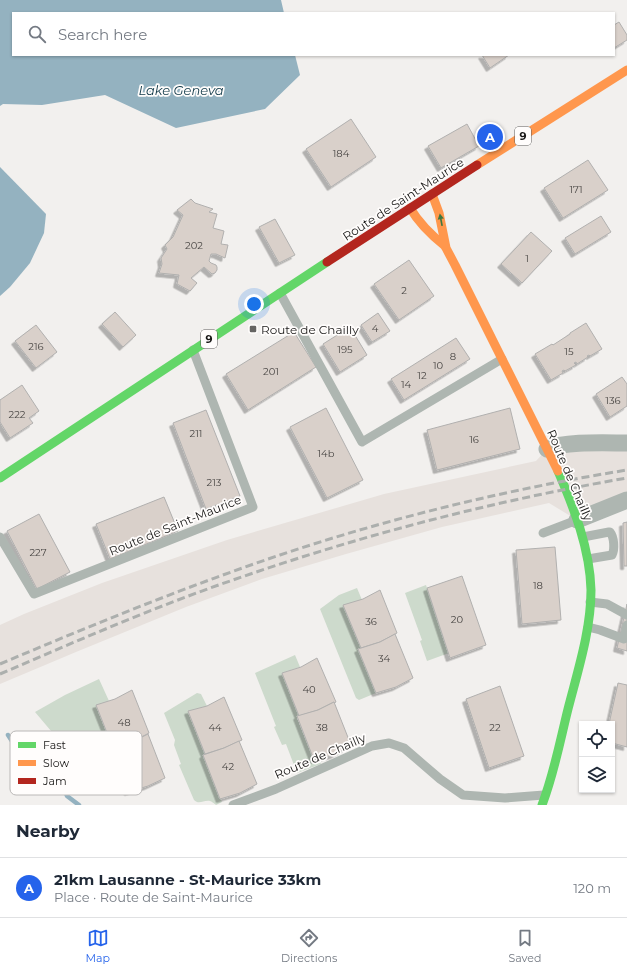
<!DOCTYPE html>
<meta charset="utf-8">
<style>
body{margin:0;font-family:Montserrat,sans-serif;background:#f2f2f3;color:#1f2937}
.controls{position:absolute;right:12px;bottom:12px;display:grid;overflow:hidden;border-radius:0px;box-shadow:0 1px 3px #0004}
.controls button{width:36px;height:36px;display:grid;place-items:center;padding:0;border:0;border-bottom:1px solid #e0e1e3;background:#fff;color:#1f2937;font:20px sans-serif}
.you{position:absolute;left:254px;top:304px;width:14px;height:14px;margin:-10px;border:3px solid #fff;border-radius:50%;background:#1a73e8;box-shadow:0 0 0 6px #1a73e833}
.badge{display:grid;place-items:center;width:26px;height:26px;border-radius:50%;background:#2563eb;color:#fff;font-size:13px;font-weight:700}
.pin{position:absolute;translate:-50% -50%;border:2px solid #fff;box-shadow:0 1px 4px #0006}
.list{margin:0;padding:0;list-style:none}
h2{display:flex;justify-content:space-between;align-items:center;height:52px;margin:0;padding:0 16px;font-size:17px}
h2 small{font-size:13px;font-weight:400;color:#747a83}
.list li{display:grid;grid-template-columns:26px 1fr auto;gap:12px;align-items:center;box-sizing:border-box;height:60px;padding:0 16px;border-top:1px solid #e0e1e3}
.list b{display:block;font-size:15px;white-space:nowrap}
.list p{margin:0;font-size:13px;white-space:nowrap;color:#747a83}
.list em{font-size:13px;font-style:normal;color:#747a83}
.icon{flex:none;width:22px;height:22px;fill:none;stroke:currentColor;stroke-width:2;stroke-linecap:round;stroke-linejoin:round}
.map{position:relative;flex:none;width:627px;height:805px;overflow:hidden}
.search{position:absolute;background:#fff;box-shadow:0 1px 3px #0004;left:12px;right:12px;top:12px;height:44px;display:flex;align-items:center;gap:10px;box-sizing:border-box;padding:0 14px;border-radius:0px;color:#747a83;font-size:15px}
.sheet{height:112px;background:#fff}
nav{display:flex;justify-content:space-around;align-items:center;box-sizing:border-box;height:56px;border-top:1px solid #e0e1e3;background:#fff;font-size:11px;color:#747a83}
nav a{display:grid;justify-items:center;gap:2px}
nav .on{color:#2563eb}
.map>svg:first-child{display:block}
.built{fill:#e7e1dd}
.green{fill:#cddacc}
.water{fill:#94b2c0}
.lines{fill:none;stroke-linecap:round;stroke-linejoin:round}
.stream{stroke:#94b2c0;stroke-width:4.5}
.building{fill:#d9d0ca;stroke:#b1b0af;filter:url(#shadow)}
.lane{stroke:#aeb6b1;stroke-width:9}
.street{stroke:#aeb6b1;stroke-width:17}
.fast{stroke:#63d668;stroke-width:9}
.slow{stroke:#ff974d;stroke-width:9}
.jam{stroke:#b3261e;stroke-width:9}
.rail{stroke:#acafad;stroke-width:3;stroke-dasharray:8 4;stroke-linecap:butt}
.oneway{fill:#3e7740}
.poi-dot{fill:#656462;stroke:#fffdfc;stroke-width:1.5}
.labels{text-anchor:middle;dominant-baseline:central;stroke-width:3.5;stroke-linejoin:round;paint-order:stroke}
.number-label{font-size:10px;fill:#494644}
.shield{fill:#fffdfc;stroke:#5e5d5c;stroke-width:1}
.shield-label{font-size:11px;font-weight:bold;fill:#191817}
.street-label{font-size:12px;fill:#191817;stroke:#fffdfc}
.poi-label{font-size:12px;fill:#191817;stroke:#fffdfc;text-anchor:start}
.water-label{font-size:13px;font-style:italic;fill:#0d3646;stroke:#fffdfc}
.key{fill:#fffdfc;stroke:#bab8b7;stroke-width:1}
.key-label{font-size:11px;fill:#191817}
</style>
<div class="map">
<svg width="627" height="805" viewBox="0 0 627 805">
<defs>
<filter id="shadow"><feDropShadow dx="-3.5" dy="3.5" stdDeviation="0" flood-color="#0004"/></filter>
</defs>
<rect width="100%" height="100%" fill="#f2f0ee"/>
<path class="built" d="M627,443V500L577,520L549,503L442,527L346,554L262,579L186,607L76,652L0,684V625L24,614L102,583L227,540L384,494L536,461L547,449Z"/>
<g class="green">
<path d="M426,585L449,653L427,661L420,641L422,640L405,593Z"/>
<path d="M357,588L362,600L344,606L361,648L359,649L376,693L359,700L356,698L320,609L339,595Z"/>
<path d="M295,655L300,667L282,673L299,716H297V718L314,760L319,759L321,764L297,773L286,744L282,745L274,727L276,726L255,673Z"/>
<path d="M99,679L109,701L96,706L113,748L111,749L128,792L122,795L89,771L85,772L83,764H79L35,712L65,695Z"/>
<path d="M197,693L201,694L207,706L188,712L205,754L203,755L222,802L216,805C215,804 211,801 210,801C203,800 199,805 194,800L179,765L181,764L174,745L175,740L164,713Z"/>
</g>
<g class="water">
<path d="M0,0H281L284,13H13V55H295L300,75L265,109L176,128L105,95L42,105L3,104L0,106Z"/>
<path d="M0,167L46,214L44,233L30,263L10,287L0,296Z"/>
</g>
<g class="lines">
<path class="stream" d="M8,735L23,758L50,772L63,786L67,796L79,805"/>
</g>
<g class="building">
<path d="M619,22L627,35V40L614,48V25Z"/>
<path d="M482,55H509L490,68Z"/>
<path d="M351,119L376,157L331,187L306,149Z"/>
<path d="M467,124L479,146L441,168L428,146Z"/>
<path d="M588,160L608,190L563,218L544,188Z"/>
<path d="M191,199L195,203L213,209L209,212L217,214L213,228L224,231L221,244L228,245L225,258L216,254H211L209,261L211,263L216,265L217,267V270L215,273L212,274L204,267L191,278L197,283L190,291L177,284L179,275L159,273L162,264L161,258L167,249L165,245L173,237L183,215L177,210Z"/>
<path d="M601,216L611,232L575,254L565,238Z"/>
<path d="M275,219L295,255L279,263L259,227Z"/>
<path d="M531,232L552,251L522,283L501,264Z"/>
<path d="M409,260L434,296L399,320L374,284Z"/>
<path d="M115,312L136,335L123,347L102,324Z"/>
<path d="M378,313L390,331L372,342L361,325Z"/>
<path d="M586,323L602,349L590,356L589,355L587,356L588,357L577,364L576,362L574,363L576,365L565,371L564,370L562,371L563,373L551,380L535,354L552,344L553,345L570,334V333Z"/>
<path d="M36,325L57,352L36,368L15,341Z"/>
<path d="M350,327L367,355L340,372L323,344Z"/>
<path d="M294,332L316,367L248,410L226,374Z"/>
<path d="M456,338L470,359L404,400L391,379Z"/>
<path d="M622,377L627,384V406L610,417L596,394Z"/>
<path d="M22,385L39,411L29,418L33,423L10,438L0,422V400Z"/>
<path d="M326,408L363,480L327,498L290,427Z"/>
<path d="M510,408L520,449L437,470L427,430Z"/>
<path d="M206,410L240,496L206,509L173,423Z"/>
<path d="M164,497L178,531L110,559L96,524Z"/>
<path d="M39,514L70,572L37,589L7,531Z"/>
<path d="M627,522V566H624L623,523Z"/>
<path d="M555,547L561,620L522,624L516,550Z"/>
<path d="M462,576L486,645L450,658L427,588Z"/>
<path d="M380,590L397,633L380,642L361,648L343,605L363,599Z"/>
<path d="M627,604V651L617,648Z"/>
<path d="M395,634L413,678L396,687L376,693L358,649L380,642Z"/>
<path d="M317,658L336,702L334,703V702L318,710L299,716L282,673L301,667Z"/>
<path d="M618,683L627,685V747L612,743V724H609Z"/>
<path d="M500,686L524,756L489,768L466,699Z"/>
<path d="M132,690L149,733L132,742L113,748L96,705L115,699Z"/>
<path d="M224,697L242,740L224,748L205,754L188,711L207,706Z"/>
<path d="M334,702L351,745L334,755L314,760L297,716L318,710Z"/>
<path d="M148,734L165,778L148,786L128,792L111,748L132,742Z"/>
<path d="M239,741L257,784L240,793L220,799L203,755L224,748Z"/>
</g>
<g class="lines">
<g class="lane">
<path d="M280,293L362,442L502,359"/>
<path d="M543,533L577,520"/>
<path d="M0,537L34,594L253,507L193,350"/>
<path d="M583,537L609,532H610C614,537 615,549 612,555L588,559"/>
<path d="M590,602L607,604L627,615"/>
<path d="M588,627L600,630L624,639L627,625"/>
<path d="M233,805L276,789L372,746L389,743L404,748L440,779L463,795L505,798L544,795"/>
</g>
<g class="street">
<path d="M547,449C565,441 606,443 627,443"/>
<path d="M577,520L627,500"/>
</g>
<g class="fast">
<path d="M0,478L327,262"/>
<path d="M542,805C554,774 560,741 568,709C578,670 591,630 591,590C590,549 574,508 558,471"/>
</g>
<g class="slow">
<path d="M477,165L627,70"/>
<path d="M432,194L439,213L446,248L455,265L558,471"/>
<path d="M410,208C419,223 431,235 445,246"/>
</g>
<path class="jam" d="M327,262L477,165"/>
<g class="rail">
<path d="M0,664C92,625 185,587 280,555C393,517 510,489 627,470"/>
<path d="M0,674C77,641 154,607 233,580C362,535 493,501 627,478"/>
</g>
</g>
<defs><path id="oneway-solid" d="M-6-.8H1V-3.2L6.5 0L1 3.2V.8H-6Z"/></defs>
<use class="oneway" href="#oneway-solid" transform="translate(441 220) rotate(-101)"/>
<rect class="poi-dot" x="249" y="325" width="8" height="8" rx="2"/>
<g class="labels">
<g class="number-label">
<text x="341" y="153">184</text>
<text x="576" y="189">171</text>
<text x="194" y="245">202</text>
<text x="527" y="258">1</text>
<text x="404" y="290">2</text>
<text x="375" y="328">4</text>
<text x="36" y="346">216</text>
<text x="345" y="349">195</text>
<text x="569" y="351">15</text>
<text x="453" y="356">8</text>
<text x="438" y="365">10</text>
<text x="271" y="371">201</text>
<text x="422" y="375">12</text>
<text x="406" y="384">14</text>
<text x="613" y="400">136</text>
<text x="17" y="414">222</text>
<text x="196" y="433">211</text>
<text x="474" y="439">16</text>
<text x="326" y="453">14b</text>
<text x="214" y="482">213</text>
<text x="38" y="552">227</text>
<text x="538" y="585">18</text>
<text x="457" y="619">20</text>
<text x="371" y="621">36</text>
<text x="384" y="658">34</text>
<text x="309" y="689">40</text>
<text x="124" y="722">48</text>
<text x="215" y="727">44</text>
<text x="322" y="727">38</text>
<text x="495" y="727">22</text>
<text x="228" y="766">42</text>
</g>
<g class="shield">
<rect x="515" y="127" width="16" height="18" rx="3"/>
<rect x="201" y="330" width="16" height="18" rx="3"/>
</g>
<g class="shield-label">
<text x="523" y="136">9</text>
<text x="209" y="339">9</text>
</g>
<g class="street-label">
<text transform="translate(403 199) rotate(-33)">Route de Saint-Maurice</text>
<text transform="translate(570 475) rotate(67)">Route de Chailly</text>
<text transform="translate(175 525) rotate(-22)">Route de Saint-Maurice</text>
<text transform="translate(320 756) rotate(-23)">Route de Chailly</text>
</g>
<g class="poi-label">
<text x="261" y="329">Route de Chailly</text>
</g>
<g class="water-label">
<text x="181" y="90">Lake Geneva</text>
</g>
</g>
<rect x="10" y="731" width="132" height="64" rx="6" class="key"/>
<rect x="18" y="742" width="18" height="6" fill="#63d668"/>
<rect x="18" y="760" width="18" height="6" fill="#ff974d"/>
<rect x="18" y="778" width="18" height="6" fill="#b3261e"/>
<g class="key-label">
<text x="43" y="749">Fast</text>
<text x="43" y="767">Slow</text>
<text x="43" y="785">Jam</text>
</g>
</svg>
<div class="controls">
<button><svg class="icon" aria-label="locate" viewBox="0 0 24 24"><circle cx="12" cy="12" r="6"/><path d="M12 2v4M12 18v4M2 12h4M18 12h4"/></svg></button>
<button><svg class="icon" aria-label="layers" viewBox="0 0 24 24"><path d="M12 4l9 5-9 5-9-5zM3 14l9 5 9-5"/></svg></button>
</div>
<div class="you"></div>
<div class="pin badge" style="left:490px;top:137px">A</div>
<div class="search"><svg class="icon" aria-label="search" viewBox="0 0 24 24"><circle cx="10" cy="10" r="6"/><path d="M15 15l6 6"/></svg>Search here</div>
</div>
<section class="sheet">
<h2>Nearby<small></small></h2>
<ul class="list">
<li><span class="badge">A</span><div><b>21km Lausanne - St-Maurice 33km</b><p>Place · Route de Saint-Maurice</p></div><em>120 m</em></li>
</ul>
</section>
<nav>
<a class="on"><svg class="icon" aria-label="map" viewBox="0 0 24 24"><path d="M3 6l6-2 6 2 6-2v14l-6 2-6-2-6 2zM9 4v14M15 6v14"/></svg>Map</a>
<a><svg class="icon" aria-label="directions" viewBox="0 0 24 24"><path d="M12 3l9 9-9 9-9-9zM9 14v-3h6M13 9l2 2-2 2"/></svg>Directions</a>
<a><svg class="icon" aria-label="saved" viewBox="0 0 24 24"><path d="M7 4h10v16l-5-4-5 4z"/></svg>Saved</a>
</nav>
